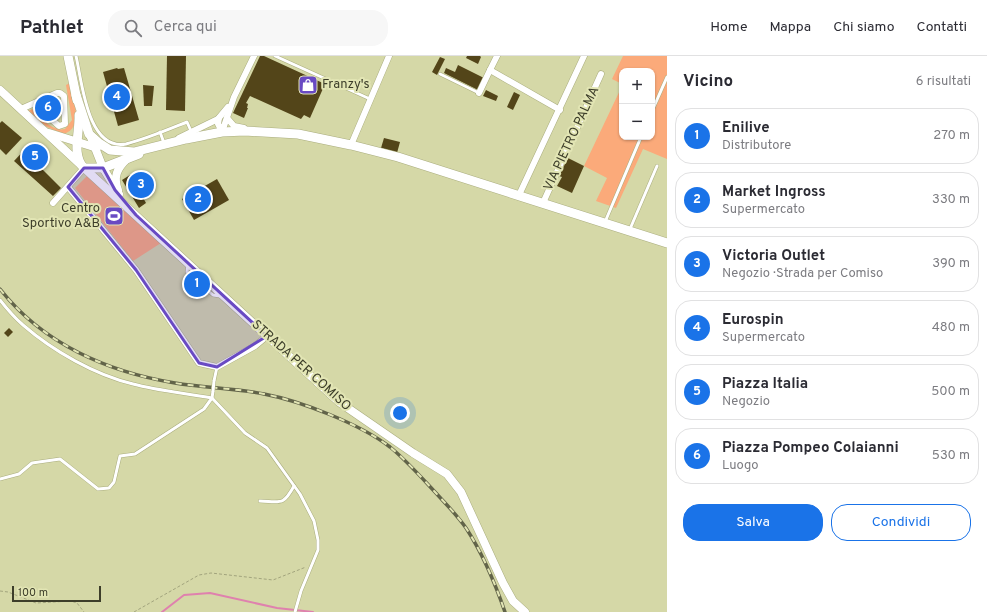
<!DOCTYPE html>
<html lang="it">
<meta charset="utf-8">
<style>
body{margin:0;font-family:Overpass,sans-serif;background:#f7f7f7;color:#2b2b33}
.controls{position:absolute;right:12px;top:12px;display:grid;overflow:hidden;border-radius:8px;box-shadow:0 1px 3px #0004}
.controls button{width:36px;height:36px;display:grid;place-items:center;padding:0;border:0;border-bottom:1px solid #e1e1e2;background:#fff;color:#2b2b33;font:20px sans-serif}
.scale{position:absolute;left:12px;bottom:10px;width:89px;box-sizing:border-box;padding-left:4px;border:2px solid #3d3e2a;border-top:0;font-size:11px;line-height:14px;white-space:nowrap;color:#3d3e2a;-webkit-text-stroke:3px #e2e5b4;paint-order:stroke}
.you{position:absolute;left:400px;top:357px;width:14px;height:14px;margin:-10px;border:3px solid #fff;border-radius:50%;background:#1a73e8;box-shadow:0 0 0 6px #1a73e833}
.badge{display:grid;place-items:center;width:26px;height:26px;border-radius:50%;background:#1a73e8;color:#fff;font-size:13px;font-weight:700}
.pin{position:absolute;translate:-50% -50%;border:2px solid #fff;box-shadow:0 1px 4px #0006}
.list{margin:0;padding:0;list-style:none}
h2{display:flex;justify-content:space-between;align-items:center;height:52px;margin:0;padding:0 16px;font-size:17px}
h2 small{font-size:13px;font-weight:400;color:#7c7c81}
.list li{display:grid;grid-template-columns:26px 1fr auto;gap:12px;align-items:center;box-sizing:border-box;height:56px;margin:0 8px 8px;padding:0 8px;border:1px solid #e1e1e2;border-radius:16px}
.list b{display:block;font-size:15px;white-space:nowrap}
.list p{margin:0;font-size:13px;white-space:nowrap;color:#7c7c81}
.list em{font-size:13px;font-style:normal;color:#7c7c81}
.actions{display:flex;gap:8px;padding:12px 16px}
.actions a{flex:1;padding:9px 0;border:1px solid #1a73e8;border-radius:16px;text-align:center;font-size:14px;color:#1a73e8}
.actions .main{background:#1a73e8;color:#fff}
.icon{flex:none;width:22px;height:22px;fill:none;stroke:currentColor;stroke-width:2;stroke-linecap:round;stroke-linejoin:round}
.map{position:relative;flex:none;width:667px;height:556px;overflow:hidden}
header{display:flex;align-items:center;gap:24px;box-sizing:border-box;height:56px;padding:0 20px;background:#fff;border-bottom:1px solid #e1e1e2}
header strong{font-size:19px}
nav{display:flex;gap:22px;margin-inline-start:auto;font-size:14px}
.search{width:280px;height:36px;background:#f7f7f7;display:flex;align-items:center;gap:10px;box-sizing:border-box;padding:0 14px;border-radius:16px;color:#7c7c81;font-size:15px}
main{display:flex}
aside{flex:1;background:#fff}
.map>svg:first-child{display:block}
.green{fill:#fbaa7a}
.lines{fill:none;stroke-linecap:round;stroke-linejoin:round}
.stream{stroke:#df81ae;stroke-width:2}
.building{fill:#534519}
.service-casing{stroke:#aaad7e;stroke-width:4}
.minor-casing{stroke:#aaad7e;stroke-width:7}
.secondary-casing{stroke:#aaad7e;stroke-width:9}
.primary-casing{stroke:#aaad7e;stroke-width:10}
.path{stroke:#a2a47d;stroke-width:1;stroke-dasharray:3 2;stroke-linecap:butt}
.service{stroke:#fff;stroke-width:3}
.minor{stroke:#fff;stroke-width:6}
.secondary{stroke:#fff;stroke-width:8}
.primary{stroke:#fff;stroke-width:9}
.rail-casing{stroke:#626449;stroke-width:3.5}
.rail{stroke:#e2e5b4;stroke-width:2;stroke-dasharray:6;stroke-linecap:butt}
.service-bridge-casing{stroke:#aaad7e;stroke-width:4;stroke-linecap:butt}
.service-bridge{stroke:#fff;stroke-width:3}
.marked{fill:#694ac3;fill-opacity:0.2;stroke:#694ac3;stroke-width:3;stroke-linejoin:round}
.labels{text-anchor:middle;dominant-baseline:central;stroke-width:4;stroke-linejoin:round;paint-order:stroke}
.poi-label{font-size:13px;fill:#3d3e2a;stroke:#e2e5b4;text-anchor:start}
.street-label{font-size:13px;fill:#3d3e2a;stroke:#e2e5b4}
</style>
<header>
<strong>Pathlet</strong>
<div class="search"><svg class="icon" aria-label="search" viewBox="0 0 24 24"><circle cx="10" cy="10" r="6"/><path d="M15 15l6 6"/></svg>Cerca qui</div>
<nav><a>Home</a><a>Mappa</a><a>Chi siamo</a><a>Contatti</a></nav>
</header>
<main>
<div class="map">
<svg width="667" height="556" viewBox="0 0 667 556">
<rect width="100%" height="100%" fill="#d5d8a7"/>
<g class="green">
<path d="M623,0H667V103L643,93L616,152L596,145L607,122L584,110L622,30V81H652V15H622V28L612,23Z"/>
<path d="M70,27C73,42 85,73 63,78L45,70L28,55L32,53C41,62 52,76 65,73L72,64L66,29Z"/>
<path d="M87,120L161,187L133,205L75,132Z"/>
</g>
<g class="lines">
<path class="stream" d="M162,556L184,539L210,537L277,552L313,556"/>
</g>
<g class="building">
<path d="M167,0H186L185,55L166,54Z"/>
<path d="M260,0H264L325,28L310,62L304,59L301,63L250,40L246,47L248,48L247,52H248L244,62L233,57Z"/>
<path d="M467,0H480L481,1L478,8L466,2Z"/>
<path d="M440,1L445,3L437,19L432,16Z"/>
<path d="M458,9L484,22L478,34L444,17L446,12L455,16Z"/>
<path d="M117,12L118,13L124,12L139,64L118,70L103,16Z"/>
<path d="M143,29L154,30L152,50H144Z"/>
<path d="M486,34L498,40L496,45L483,40Z"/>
<path d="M514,36L520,39L513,54L507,51Z"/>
<path d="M2,65L22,82L6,99L0,93V67Z"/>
<path d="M384,82L400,86L397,97L381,92Z"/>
<path d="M29,89L48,107L42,113L61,132L53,140L14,105Z"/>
<path d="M568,102L584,110L572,137L557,130L562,121L559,120Z"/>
<path d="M130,119L136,129L139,128L144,136L141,138L146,147L139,152L122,124Z"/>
<path d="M217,123L229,144L194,164L182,143Z"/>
<path d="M9,272L13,276L8,281L4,277Z"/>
</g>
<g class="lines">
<g class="service-casing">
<g id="service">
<path d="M76,0C82,25 87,95 126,88C146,83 167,74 187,66L191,75"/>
<path d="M275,0L370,43"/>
<path d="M440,18L479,37"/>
<path d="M652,55L667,21"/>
<path d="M160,76L164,87"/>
<path d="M605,166L641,81"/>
<path d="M630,173L657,110"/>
<path d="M188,209L187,216L213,239L220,240"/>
<path d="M0,244C7,253 15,262 23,269C53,295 95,319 133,328C159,335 186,337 212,342L204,353L135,398L120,400L114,426L109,432L98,433L60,403L32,407L19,418L0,423"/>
<path d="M214,325L217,311"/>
<path d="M213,335L212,342L245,377L267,392L300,438L314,465L318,484V494L301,535L295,556"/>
<path d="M260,445C281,446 283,450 294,430"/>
</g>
</g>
<g class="minor-casing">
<g id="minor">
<path d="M497,0L490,14L560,54"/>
<path d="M479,37L490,14"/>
<path d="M21,53L57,37H60L64,40L65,68L59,70L34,48"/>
<path d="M219,62L218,68L222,76L234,41L254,0"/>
<path d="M227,62L234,70L244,72"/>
<path d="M179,82L218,63L228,51"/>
<path d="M351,89L389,0"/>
<path d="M68,131L136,214L199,307L217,311L255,290L267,280"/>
<path d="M519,139L584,0"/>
<path d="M53,147L84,112"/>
<path d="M543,147L601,18"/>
</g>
</g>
<g class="secondary-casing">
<g id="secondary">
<path d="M0,34L82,110"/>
<path d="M49,77L97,92"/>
<path d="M90,79L103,112L119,138"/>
<path d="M84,112L339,346L413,397L447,418L461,436L503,527L513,545L525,556"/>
<path d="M118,134C113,121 117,112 127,103"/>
</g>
</g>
<g class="primary-casing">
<g id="primary">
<path d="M68,0L77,44"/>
<path d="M76,39L89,78L99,87L110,94L134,96L186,83L222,76L245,75L298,78L351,89L398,101L667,187"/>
<path d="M79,59C80,76 71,99 84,112H103L139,98"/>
</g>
</g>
<g class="path">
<path d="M0,535L8,536L36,547L71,545L77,547L84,556"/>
<path d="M134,556L199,519L211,517L273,524L306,511"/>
</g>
<use href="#service" class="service"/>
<use href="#minor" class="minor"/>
<use href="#secondary" class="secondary"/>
<use href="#primary" class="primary"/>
<g class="rail-casing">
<path id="rail" d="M0,233C43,288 108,316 175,327C205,332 235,332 264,338C301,345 360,368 390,391C406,404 421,421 435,436C445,447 457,459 466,472C483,498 495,527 505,556"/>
</g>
<use href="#rail" class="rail"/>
<g class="service-bridge-casing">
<path id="service-bridge" d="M213,335L214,325"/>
</g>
<use href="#service-bridge" class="service-bridge"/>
</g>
<path class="marked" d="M84,112H103L115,134L136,159L267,280L217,311L199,307L136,214L68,131Z"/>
<defs>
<g id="shop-square" transform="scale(1)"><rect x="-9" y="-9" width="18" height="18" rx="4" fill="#694ac3" stroke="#e2e5b4"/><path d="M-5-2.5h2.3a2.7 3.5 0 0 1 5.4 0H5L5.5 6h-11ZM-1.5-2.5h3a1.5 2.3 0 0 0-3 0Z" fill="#fff"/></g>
<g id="stadium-square" transform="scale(1)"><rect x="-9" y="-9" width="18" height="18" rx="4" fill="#694ac3" stroke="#e2e5b4"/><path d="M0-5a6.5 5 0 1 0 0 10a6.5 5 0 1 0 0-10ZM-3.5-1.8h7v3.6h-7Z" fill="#fff"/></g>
</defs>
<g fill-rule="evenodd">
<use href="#shop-square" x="308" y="29"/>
<use href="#stadium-square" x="114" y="160"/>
</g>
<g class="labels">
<g class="poi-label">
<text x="322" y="29">Franzy's</text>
<text x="100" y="153" text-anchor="end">Centro<tspan x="100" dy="15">Sportivo A&amp;B</tspan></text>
</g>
<g class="street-label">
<text transform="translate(572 83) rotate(-65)">VIA PIETRO PALMA</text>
<text transform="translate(301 310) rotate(42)">STRADA PER COMISO</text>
</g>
</g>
</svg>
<div class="controls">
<button>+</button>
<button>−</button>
</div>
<div class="scale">100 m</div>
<div class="you"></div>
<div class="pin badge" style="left:197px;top:228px">1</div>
<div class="pin badge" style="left:198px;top:143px">2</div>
<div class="pin badge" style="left:141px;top:129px">3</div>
<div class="pin badge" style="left:117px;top:41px">4</div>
<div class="pin badge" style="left:35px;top:101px">5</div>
<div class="pin badge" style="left:48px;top:52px">6</div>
</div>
<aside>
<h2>Vicino<small>6 risultati</small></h2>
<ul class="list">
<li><span class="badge">1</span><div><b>Enilive</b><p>Distributore</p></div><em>270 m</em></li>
<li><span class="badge">2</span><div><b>Market Ingross</b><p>Supermercato</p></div><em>330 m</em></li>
<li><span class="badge">3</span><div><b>Victoria Outlet</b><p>Negozio · Strada per Comiso</p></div><em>390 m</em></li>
<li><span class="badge">4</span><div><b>Eurospin</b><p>Supermercato</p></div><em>480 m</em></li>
<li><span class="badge">5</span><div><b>Piazza Italia</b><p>Negozio</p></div><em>500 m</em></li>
<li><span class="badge">6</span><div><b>Piazza Pompeo Colaianni</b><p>Luogo</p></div><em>530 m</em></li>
</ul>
<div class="actions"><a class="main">Salva</a><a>Condividi</a></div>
</aside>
</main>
